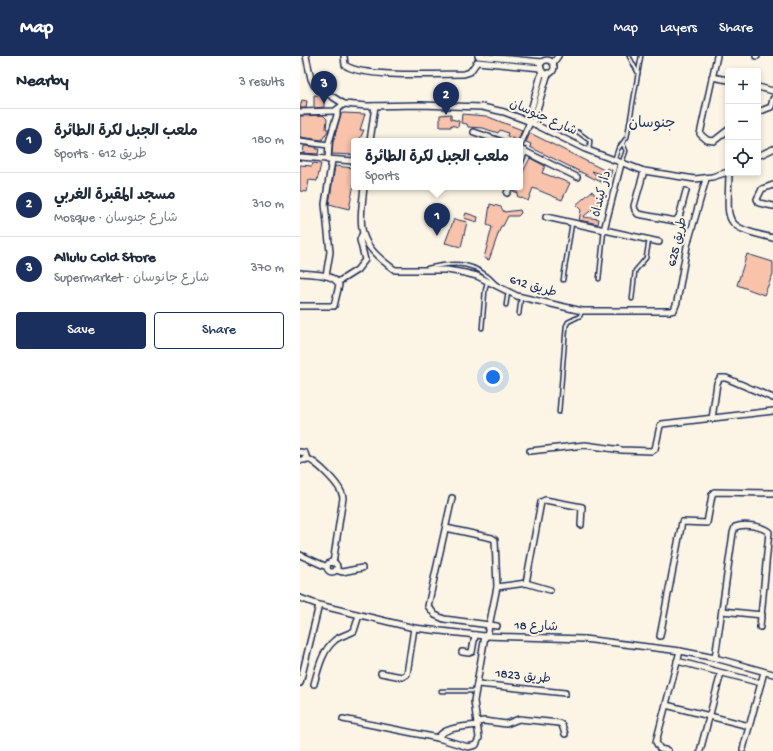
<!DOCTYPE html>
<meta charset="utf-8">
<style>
body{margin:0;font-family:"Gochi Hand","Playpen Sans Arabic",sans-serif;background:#f6f6f7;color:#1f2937}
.controls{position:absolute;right:12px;top:12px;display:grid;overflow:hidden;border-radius:4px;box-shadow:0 2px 6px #0003}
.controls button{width:36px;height:36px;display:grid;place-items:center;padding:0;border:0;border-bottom:1px solid #e0e1e3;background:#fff;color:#1f2937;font:20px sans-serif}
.you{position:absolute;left:193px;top:321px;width:14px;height:14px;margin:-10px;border:3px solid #fff;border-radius:50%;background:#1a73e8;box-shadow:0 0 0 6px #1a73e833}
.badge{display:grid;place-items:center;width:26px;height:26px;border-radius:50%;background:#1b2f5e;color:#fff;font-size:13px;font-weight:700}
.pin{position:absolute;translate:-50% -33px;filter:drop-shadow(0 1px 2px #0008)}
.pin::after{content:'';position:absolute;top:21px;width:14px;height:12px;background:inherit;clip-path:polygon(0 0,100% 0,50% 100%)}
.popup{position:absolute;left:51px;top:82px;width:172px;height:52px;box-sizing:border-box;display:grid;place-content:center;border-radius:4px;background:#fff;filter:drop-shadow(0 1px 3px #0005);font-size:13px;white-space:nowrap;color:#747a83}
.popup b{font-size:15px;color:#1f2937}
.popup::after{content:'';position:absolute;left:50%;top:100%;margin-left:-8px;border:8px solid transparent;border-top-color:#fff}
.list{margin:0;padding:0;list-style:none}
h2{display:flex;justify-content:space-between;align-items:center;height:52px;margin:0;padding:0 16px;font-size:17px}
h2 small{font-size:13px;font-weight:400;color:#747a83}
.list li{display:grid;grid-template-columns:26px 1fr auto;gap:12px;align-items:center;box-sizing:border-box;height:64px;padding:0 16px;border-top:1px solid #e0e1e3}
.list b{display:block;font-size:15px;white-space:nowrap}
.list p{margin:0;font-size:13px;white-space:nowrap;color:#747a83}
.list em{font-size:13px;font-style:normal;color:#747a83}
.actions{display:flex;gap:8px;padding:12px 16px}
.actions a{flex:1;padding:9px 0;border:1px solid #1b2f5e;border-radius:4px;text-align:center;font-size:14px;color:#1b2f5e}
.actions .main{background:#1b2f5e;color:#fff}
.icon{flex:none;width:22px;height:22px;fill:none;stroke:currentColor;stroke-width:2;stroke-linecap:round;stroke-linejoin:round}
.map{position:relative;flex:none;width:473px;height:695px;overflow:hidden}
header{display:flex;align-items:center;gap:24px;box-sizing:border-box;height:56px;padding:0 20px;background:#1b2f5e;color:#fff}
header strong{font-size:19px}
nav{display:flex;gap:22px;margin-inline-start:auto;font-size:14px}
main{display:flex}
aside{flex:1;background:#fff}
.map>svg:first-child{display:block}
.building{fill:#f8c2ab;stroke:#1b2f5e}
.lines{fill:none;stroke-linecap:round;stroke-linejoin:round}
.service-casing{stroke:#1b2f5e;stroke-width:5.5}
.minor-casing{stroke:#1b2f5e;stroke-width:8}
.service{stroke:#fcf5e5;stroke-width:2.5}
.minor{stroke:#fcf5e5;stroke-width:5}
.labels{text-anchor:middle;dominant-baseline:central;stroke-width:4;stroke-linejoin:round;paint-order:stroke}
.street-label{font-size:13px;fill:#1b2f5e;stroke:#fcf5e5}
.quarter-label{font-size:15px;fill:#1b2f5e;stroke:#fcf5e5}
</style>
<header>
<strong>Map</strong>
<nav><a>Map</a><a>Layers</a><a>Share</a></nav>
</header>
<main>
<aside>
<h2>Nearby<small>3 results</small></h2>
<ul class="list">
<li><span class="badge">1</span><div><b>ملعب الجبل لكرة الطائرة</b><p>Sports · طريق 612</p></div><em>180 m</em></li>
<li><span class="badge">2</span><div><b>مسجد المقبرة الغربي</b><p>Mosque · شارع جنوسان</p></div><em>310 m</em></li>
<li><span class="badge">3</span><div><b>Allulu Cold Store</b><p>Supermarket · شارع جانوسان</p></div><em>370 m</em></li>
</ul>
<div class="actions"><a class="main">Save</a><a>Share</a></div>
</aside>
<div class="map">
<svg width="473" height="695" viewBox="0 0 473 695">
<rect width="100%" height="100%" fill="#fcf5e5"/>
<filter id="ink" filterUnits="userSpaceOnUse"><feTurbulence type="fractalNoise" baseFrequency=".025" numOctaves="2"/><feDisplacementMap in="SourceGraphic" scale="8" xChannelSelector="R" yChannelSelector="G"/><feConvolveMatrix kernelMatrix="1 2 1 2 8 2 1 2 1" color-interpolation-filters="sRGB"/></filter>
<g filter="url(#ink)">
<g class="building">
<path d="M14,39L24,40V51L14,52Z"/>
<path d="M2,44L7,45L6,52H0Z"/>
<path d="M43,57L65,58L60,74H64L59,85H54V99L32,98L33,86L41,58Z"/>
<path d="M151,58V63L159,65L158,71L151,69V71H140V59Z"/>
<path d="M162,58L186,60L222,74L218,85L207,80L208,77L200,74L198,77L183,72L168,71L167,68L161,67Z"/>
<path d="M23,59L27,63L26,73H29L22,84L0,81V60Z"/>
<path d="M230,77L306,115L307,112L312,114L310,121L292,115L303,127L230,91L231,88L226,86Z"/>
<path d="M4,90L17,91L16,93H19L18,98L3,97Z"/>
<path d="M230,102L245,110L242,117L270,127L262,144L233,132L228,145L217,140L218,137L213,135L215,131H220V122Z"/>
<path d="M13,107L21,108L17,125L9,124L7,136L0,135V109L12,110Z"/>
<path d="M35,110L54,112V128L49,153L29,148Z"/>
<path d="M292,135L301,146L283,161L299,163L298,168L279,164L281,154L276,149Z"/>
<path d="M190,148L201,151L204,156L220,154L221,157L218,160H208L203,170H201L189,204L184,202L192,171L187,169Z"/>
<path d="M166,157L178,161L177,166L164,162Z"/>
<path d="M154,163L167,166L161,191L145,187Z"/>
<path d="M447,198L473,206V218L464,239L437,229Z"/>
</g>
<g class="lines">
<g class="service-casing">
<g id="service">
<path d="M329,0L338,17"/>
<path d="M278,76L290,85L289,95"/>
<path d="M314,105L318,93L327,81L341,0"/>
<path d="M322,106L326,95L323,88"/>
<path d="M128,212C156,205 176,206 196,228"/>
<path d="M299,223L304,174"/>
<path d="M263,224L272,167"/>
<path d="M332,243L335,215L346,202L349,184"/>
<path d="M206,249L208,236"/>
<path d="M219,258L221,241"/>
<path d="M182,272L185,235L187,226"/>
<path d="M259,356L266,270L268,266L280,260L282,255"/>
<path d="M141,635H176"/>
</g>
</g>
<g class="minor-casing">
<g id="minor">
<path d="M6,0L11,23L14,29L44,48L67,50L120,49L182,51L204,56L228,65L285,93L344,115L395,123L412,121L428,116"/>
<path d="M44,0L45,9C61,22 140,18 164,18L170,16L177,6L241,12"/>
<path d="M178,0L242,6"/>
<path d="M417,0L400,78L407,84L414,85L428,74"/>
<path d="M456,0H457"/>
<circle cx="247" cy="11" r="7"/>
<path d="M253,7L258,0"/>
<path d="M412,21L428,24"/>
<path d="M458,31L473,35"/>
<path d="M0,56L35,55L44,48"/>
<path d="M458,56L471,51L473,43"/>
<path d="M228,65L242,15"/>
<path d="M233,67L248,17"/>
<path d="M174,76L200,85"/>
<path d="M0,85L28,89"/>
<path d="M70,85L75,50"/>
<path d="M220,89L230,66"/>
<path d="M220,93L277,121"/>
<path d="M458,100L473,93"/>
<path d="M0,101L54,105"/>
<path d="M28,104L29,86L37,59V55"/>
<path d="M220,107L225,95"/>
<path d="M344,115L334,150L335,154L338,158L375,165L379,161L386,135"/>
<path d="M429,117C428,167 421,170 473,182"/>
<path d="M473,129L462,133L457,143L459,147L473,150"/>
<path d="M64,131C59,174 57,187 95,214H147L165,217L177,220L217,240L282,255H370L374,254L377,246L387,190L406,123"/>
<path d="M207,137L210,131"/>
<path d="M246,161L359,186"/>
<path d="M304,174L321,108"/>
<path d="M0,217C11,218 34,217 39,229L34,250H0"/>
<path d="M26,220L30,196L25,148L32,104"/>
<path d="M38,226L57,214L65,204L60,184L62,179"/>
<path d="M412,363L417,327L420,322H426L473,342"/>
<path d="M230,395L285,389L322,394L352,395L355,393L360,370L362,368L473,355"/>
<path d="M0,396L5,397L6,400L5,404H0"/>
<path d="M6,402C17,406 42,430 43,442L33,507"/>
<path d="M152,442L128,550L135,559L144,563L197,570"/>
<path d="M146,472L192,482L195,484L197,531L187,580"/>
<path d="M0,499L27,511"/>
<circle cx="32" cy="511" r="5"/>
<path d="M36,514L42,516L62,512"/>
<path d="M226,527L241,446L245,444L282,451L281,469"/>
<path d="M197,531L226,527L250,534"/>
<path d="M0,542L19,549L114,572L185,580L284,583L380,595L415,602L473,618"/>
<path d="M422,555L462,559"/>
<path d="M360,580L382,466L407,467L412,439L414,436L473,437"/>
<path d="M162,596L169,597L172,596L175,579"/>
<path d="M415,602L433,477L435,471C444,467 461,470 469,476L460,571"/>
<path d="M377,605L461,627"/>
<path d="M81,617L102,621L107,618L114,572"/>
<path d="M0,627L19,549"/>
<path d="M14,628C18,614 22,595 34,585C39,580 47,579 54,575L59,559"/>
<path d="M178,628L265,637"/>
<path d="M366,649L449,670"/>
<path d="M43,663L138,682L168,691L176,689L179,682L174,645L185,580"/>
<path d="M177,666L184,665L206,668L219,663L259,667L262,669L265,678"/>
<path d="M138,682C143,671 166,671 177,669"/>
<path d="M443,693L464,616"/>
<path d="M368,695L360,693L356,686L380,595"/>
<path d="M400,695L421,617"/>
</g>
</g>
<use href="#service" class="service"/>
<use href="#minor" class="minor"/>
</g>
</g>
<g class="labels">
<g class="street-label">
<text transform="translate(243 62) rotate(24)">شارع جنوسان</text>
<text transform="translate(302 138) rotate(-76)">دار كينداه</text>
<text transform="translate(378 186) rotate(-77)">طريق 625</text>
<text transform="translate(233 231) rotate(17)">طريق 612</text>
<text transform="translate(236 571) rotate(2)">شارع 18</text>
<text transform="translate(223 621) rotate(6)">طريق 1823</text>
</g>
<g class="quarter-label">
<text x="352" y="68">جنوسان</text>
</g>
</g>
</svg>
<div class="controls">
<button>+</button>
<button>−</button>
<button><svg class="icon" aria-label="locate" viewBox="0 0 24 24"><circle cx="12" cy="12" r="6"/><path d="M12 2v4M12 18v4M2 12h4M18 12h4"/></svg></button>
</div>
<div class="you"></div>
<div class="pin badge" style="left:137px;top:180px">1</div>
<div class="popup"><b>ملعب الجبل لكرة الطائرة</b>Sports</div>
<div class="pin badge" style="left:146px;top:59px">2</div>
<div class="pin badge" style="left:24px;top:48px">3</div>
</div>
</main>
